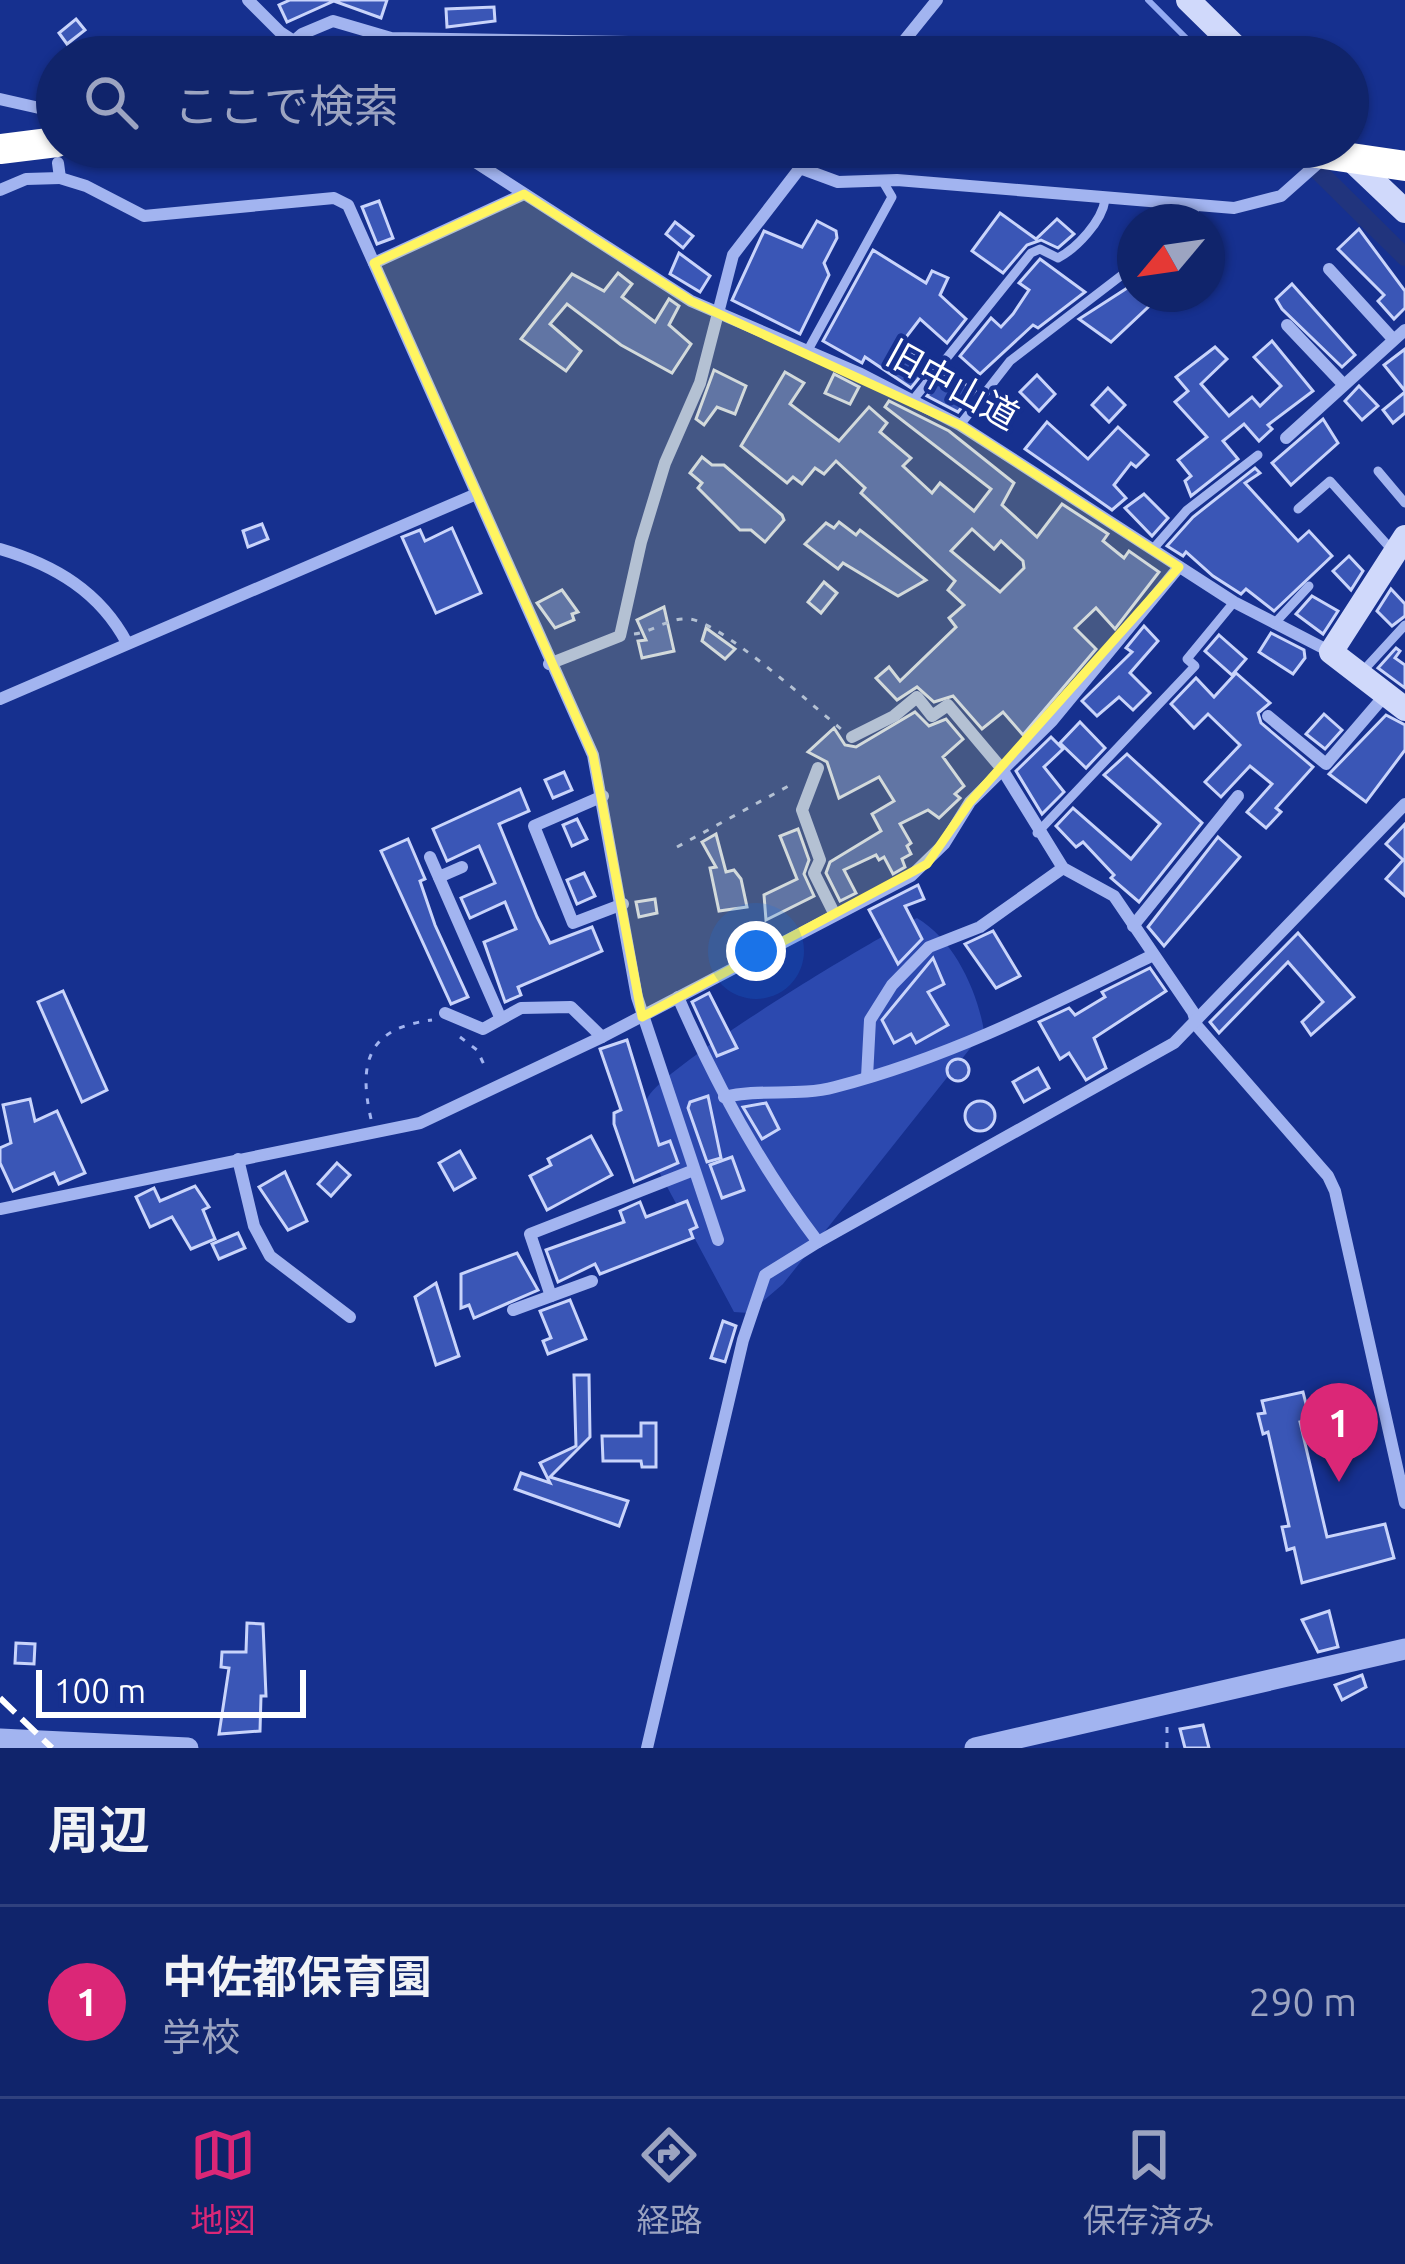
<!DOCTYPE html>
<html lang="ja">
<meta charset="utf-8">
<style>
body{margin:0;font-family:Ubuntu,"Noto Sans JP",sans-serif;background:#192c71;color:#f1f3f6}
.compass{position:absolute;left:1117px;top:204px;width:108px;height:108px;border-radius:50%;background:#10246b;box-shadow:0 3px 9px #0004;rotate:241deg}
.scale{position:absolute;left:36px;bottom:30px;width:270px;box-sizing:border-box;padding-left:12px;border:6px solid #fff;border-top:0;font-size:33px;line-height:42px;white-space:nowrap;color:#fff;-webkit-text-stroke:9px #16308f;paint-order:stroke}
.you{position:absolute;left:756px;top:951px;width:42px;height:42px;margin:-30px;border:9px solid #fff;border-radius:50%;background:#1a73e8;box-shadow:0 0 0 18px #1a73e833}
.badge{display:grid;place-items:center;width:78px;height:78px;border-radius:50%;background:#db2777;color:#fff;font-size:39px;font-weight:700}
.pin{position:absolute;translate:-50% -99px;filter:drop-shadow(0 3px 6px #0008)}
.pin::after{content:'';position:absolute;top:63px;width:42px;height:36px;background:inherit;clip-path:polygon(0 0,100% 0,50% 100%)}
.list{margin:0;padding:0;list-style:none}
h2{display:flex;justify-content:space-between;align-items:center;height:156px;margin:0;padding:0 48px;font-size:51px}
h2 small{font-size:39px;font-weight:400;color:#9ca4c1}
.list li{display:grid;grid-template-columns:78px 1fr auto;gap:36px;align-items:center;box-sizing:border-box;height:192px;padding:0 48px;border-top:3px solid #30417e}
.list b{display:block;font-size:45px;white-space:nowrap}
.list p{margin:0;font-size:39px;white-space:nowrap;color:#9ca4c1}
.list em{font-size:39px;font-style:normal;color:#9ca4c1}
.icon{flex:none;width:66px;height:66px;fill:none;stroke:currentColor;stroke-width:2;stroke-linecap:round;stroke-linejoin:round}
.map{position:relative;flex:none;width:1405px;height:1748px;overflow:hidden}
.search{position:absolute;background:#10246b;box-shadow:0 3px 9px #0004;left:36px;right:36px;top:36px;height:132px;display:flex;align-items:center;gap:30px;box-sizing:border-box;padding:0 42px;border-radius:66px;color:#9ca4c1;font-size:45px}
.sheet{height:348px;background:#10246b}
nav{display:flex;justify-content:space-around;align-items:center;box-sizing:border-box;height:168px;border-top:3px solid #30417e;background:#10246b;font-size:33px;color:#9ca4c1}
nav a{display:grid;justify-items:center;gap:6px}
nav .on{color:#db2777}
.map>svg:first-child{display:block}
.green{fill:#2c49af}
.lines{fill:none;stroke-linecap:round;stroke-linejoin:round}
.stream{stroke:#94abf3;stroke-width:6}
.canal{stroke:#21347d;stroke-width:18}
.building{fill:#3a56b6;stroke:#c9d4fb;stroke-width:3;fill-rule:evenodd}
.path{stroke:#a2b4f0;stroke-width:3;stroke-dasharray:6 9;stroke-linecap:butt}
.service{stroke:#a2b4f0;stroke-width:9}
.minor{stroke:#a2b4f0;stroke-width:12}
.tertiary{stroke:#a2b4f0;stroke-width:21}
.secondary{stroke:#d0d9fb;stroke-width:24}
.motorway{stroke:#fff;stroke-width:30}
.rail{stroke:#fff;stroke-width:6;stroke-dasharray:21 9;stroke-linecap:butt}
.motorway-bridge{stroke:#fff;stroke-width:30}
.marked{fill:#fff561;fill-opacity:0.2;stroke:#fff561;stroke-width:9;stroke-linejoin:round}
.labels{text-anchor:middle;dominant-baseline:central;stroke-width:9;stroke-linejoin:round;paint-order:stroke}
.street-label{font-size:36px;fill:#fff;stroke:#16308f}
</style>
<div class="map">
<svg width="1405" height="1748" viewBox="0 0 1405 1748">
<rect width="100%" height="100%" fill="#16308f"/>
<path class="green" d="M917,918C954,940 977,990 984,1031L783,1284L749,1313L734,1312L648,1151C644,1134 638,1114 648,1097C668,1063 873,939 917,918Z"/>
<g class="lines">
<path class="stream" d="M1148,0L1205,57"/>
<path class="canal" d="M1318,171L1405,257"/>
</g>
<g class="building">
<path d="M290,0H387L381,18L334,1L287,22L279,5Z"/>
<path d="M494,7L495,21L447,27L446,9Z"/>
<path d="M76,19L85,30L67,44L59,33Z"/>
<path d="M379,201L393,238L377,244L362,207Z"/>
<path d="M1000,213L1036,239L1057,219L1074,234L1058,248L1041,240L1027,245L1003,273L972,251Z"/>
<path d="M817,221L836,231L837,238L824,263L829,275L800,334L732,300L764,231L802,247Z"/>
<path d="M675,222L693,236L683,248L666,234Z"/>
<path d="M1359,229L1405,291V308L1394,319L1378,301L1384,295L1338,249Z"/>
<path d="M873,250L926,283L932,271L948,278L940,295L966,319L947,343L920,319L900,345L931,363L911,388L865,357L862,363L823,341Z"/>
<path d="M679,253L710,276L700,292L670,274Z"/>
<path d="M1040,259L1085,292L1038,328L1033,325L980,374L960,356L991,318L1001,327L1013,314L1029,290L1019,283Z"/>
<path d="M618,273L632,284L622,297L655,322L669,299L679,306L669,325L691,344L672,373L621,345L567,304L550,324L581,351L566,371L521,339L572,274L604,291Z"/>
<path d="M1135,283V294H1162L1111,342L1079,319Z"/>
<path d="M1292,284L1355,355L1342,367L1282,309L1276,299Z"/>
<path d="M1272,341L1313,391L1268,425L1272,429L1259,441L1244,424L1223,441L1238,459L1191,496L1185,481L1191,476L1178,460L1207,437L1175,402L1188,391L1176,377L1215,347L1227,359L1201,384L1229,416L1252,397L1260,406L1281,386L1254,357Z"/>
<path d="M1405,349V391L1384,365Z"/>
<path d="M714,370L746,386L735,414L717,407L704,425L696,419Z"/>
<path d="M785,372L804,383L790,404L839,441L869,407L887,423L880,432L911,458L903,466L932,493L940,483L974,511L991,489L885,407L889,401L949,431L1014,483L1002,505L1037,537L1062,504L1108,534L1103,541L1124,558L1129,551L1159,572L1115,629L1096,608L1075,628L1096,649L1023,735L1003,712L982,729L953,696L934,702L917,687L897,700L876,678L889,667L900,681L956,627L949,618L964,605L948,590L955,581L861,493L865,488L836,461L824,474L815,468L802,484L793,477L787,483L741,446ZM972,529L994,549L1001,541L1023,561L1024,568L1000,592L951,551Z"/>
<path d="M947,372L975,391L958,412L927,396Z"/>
<path d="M834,374L859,387L850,404L825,393Z"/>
<path d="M1037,375L1055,394L1039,411L1020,392Z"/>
<path d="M1359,386L1378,406L1362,420L1345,401Z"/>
<path d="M1108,388L1125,405L1109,422L1092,405Z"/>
<path d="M1405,392V413L1393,423L1383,410Z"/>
<path d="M1323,419L1338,443L1291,485L1272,463Z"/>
<path d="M1047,422L1088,459L1118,427L1148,455L1136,467L1131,463L1114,485L1126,498L1112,510L1025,449Z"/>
<path d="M702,457L712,465H724L782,515L784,520L765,542L751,530H740L698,488L702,483L690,473Z"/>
<path d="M1255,468L1260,473L1245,483L1298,541L1309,531L1332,556L1274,611L1246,589L1241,594L1213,576L1186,552L1183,556L1167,546L1193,517Z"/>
<path d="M1144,494L1168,518L1152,536L1125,508Z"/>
<path d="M839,522L856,535L860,530L926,580L898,596L843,563L838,569L805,544L826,523L834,528Z"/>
<path d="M262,524L268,539L248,547L243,531Z"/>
<path d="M452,528L481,593L436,613L402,537L420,530L425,541Z"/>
<path d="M1349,556L1363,571L1351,590L1333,571Z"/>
<path d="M824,582L837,593L821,613L808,602Z"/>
<path d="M1391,589L1405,604V616L1392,626L1377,611Z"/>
<path d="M562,590L578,612L572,614L574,620L555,628L537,603Z"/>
<path d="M1312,596L1338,611L1323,634L1296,614Z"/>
<path d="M664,607L674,651L642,658L638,641L646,640L637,620Z"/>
<path d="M1144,626L1158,641L1130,673L1150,693L1133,710L1119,697L1097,716L1082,701L1132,652L1126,648Z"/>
<path d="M706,628L735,649L725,659L702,641Z"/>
<path d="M1271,633L1304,650L1305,658L1293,674L1259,652Z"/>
<path d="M1219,635L1246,659L1232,675L1205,651Z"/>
<path d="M1396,648L1400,651L1395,658L1405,665V688L1378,668Z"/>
<path d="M1236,673L1270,703L1258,713L1261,723L1313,767L1276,808L1281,812L1266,828L1247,812L1272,784L1250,766L1221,797L1205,782L1240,745L1208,714L1194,728L1171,704L1196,678L1214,697Z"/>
<path d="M915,712L929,726L946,719L963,739L943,757L964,786L955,794L960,798L939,818L928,810L900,824L911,843L907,846L911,854L902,859L905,867L893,874L884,857L879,860L876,855L844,870L856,893L840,901L826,873L830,862L881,831L872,814L894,801L879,777L839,798L827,762L808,752L834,728L845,745L856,747Z"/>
<path d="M1324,714L1342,730L1325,749L1306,734Z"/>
<path d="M1386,715L1405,725V750L1366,802L1329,774Z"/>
<path d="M1080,722L1105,748L1086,768L1060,743Z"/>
<path d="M1051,737L1063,749L1044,767L1064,792L1042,814L1016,771Z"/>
<path d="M1127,754L1202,823L1139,902L1111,878L1114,875L1083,842L1076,847L1056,826L1073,808L1131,859L1160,824L1104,775Z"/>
<path d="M564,772L572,790L553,798L545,780Z"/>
<path d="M520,789L529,811L499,824L537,917L550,943L592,927L602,951L518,987L521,995L505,1002L484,942L516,929L505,902L470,918L461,898L495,883L479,846L447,861L433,829Z"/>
<path d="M577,819L587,839L572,846L563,825Z"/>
<path d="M1405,824V896L1386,879L1403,860L1386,844Z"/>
<path d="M798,829L809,860L804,874L814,896L766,920L764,895L797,879L780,836Z"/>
<path d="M716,834L726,872L734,870L741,879L747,907L719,911L710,868L716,867L702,842Z"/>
<path d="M1218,837L1240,857L1164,946L1148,927Z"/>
<path d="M408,839L425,879L420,881L435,925L468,997L451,1004L381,851Z"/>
<path d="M584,873L595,896L577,904L567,880Z"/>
<path d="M918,885L924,899L905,906L922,939L898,964L869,910Z"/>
<path d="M655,899L657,913L639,917L636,902Z"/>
<path d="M993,931L1020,976L996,988L965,944Z"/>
<path d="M1298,933L1354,997L1311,1035L1302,1022L1323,1002L1288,962L1219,1033L1210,1022Z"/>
<path d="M933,958L944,984L928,992L948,1025L916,1043L911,1034L894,1043L882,1020Z"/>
<path d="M1150,968L1166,991L1094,1038L1106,1068L1086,1080L1069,1053L1060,1059L1039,1022L1069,1008L1075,1015L1105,997L1102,992Z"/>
<path d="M63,991L107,1090L82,1102L38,1002Z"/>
<path d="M709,993L737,1048L717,1056L692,1002Z"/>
<path d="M627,1040L659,1145L670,1141L678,1163L634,1182L614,1124V1113L621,1110L600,1049Z"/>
<circle cx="958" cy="1070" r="11"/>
<path d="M1038,1068L1049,1088L1024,1102L1013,1082Z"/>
<path d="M708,1096L721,1158L707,1162L688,1108L690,1102Z"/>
<path d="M30,1099L35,1121L57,1111L85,1173L59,1184L54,1173L13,1191L0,1163V1148L11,1143L3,1105Z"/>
<circle cx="980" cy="1116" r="15"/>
<path d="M766,1103L779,1129L762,1139L743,1107Z"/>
<path d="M591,1136L612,1175L547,1210L530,1176L551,1165L548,1159Z"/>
<path d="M460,1151L475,1178L454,1190L439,1163Z"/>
<path d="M732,1157L744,1190L722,1198L710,1165Z"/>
<path d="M337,1163L350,1175L331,1196L318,1184Z"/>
<path d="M285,1172L307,1221L288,1230L259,1187Z"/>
<path d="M195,1186L209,1207L203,1210L215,1239L191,1249L172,1217L150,1227L136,1197L154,1188L160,1201Z"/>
<path d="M687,1201L697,1227L690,1230L693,1238L600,1274L595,1264L558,1282L546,1250L624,1222L620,1211L640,1202L646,1217Z"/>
<path d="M238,1233L245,1248L219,1259L212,1244Z"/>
<path d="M517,1253L538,1290L474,1318L469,1305L461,1308V1274Z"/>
<path d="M436,1283L459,1356L436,1365L415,1297Z"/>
<path d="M570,1300L586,1339L548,1354L543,1341L551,1338L540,1311Z"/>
<path d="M723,1321L736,1326L725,1362L711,1358Z"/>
<path d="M574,1375H589L590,1437L550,1477L628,1501L619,1526L515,1489L521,1473L550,1483L540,1463L576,1446Z"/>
<path d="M1303,1392L1310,1420L1300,1422L1327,1537L1385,1524L1394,1558L1302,1583L1294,1548L1287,1550L1282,1527L1289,1526L1268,1432L1263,1434L1258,1414L1265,1413L1262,1401Z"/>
<path d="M641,1423H656V1467H642L641,1461H603L602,1436H641Z"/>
<path d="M1329,1611L1338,1647L1318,1652L1302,1620Z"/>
<path d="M247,1623L263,1624L266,1696H261L260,1731L219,1734L229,1668L221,1667L222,1652H246Z"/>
<path d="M16,1643L35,1644L34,1664L15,1663Z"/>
<path d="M1362,1675L1366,1687L1342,1700L1335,1685Z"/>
<path d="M1203,1725L1209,1748H1185L1180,1729Z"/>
</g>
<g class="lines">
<g class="path">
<path d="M634,634C653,632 669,617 689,619C719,621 812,705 841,729"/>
<path d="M677,847L794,783"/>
<path d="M460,1037L477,1050L487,1071"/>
<path d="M371,1119C358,1062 368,1028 432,1020"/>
<path d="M1167,1748V1726"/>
</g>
<g class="service">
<path d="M1193,222L1195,206"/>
<path d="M808,350L892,197L882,180"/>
<path d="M913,400L1031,253L1040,249L1058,258C1077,248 1102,221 1105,200"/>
<path d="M960,425L1010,361L1135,265"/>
<path d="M1378,471L1405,503"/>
<path d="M1298,509L1330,481L1391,549"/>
<path d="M1153,549L1187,510L1258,455"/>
<path d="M1274,624L1309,586"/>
<path d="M1361,673L1405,625"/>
<path d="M1037,833L1195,666L1187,659L1234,602"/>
</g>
<g class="minor">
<path d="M248,0L280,32L318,57"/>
<path d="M250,57L279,54L302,34L333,21L391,38L869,46L892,56"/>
<path d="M891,57L937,0"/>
<path d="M0,99L57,112"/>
<path d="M452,147L691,301L861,374L960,425L1234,602L1331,652"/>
<path d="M800,168L816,150"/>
<path d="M60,178L86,186L144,216L334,198L348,205L593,755L637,997L718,1240"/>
<path d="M0,190L26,179L60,178L58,163"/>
<path d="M374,263L524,194"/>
<path d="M1329,269L1393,339"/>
<path d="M1287,325L1343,384"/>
<path d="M1286,438L1405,330"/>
<path d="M0,549C55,565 100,592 127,643"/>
<path d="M549,664L620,636L641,542L665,463L700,383L733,255L800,168L838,182L897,180L1234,208L1281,196L1326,156"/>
<path d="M0,699L474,495"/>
<path d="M1268,716L1326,764L1386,694"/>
<path d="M852,737L894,716L917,697L932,716L948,705L1002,769L1063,868L1114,896L1193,1012L1197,1026L1328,1176L1335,1191L1405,1503"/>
<path d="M818,768L802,810L820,860L814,873L834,913"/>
<path d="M603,796L534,826L573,923L623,904"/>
<path d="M430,857L500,1017"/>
<path d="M439,877L462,867"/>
<path d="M1133,926L1238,796"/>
<path d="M445,1013L483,1029L521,1008L571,1007L602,1037"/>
<path d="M867,1077L870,1020L892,985L929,947L980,927L1063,868"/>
<path d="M724,1097C761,1088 798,1097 835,1087C948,1058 1048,1007 1153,955"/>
<path d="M238,1159L254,1226L270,1256L350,1317"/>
<path d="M0,1209L420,1123L602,1037L911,876L944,844L970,802L1052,721L1179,567"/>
<path d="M818,1242L1174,1043L1405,804"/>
<path d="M551,1296L530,1234L694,1170"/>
<path d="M513,1310L592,1281"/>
<path d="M647,1748L743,1340L765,1275L818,1242C760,1166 716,1085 678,997"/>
</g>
<g class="tertiary">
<path d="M0,1739L188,1748"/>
<path d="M975,1748L1405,1649"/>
</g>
<g class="secondary">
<path d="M1188,0L1246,57"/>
<path d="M1344,153L1405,211"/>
<path d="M1405,537L1331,652L1405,709"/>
</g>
<path class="motorway" d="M0,149L57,142"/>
<path class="rail" d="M0,1698L52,1748"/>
<path class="motorway-bridge" d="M1276,147L1405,166"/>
</g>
<path class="marked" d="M524,194L691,301L960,425L1179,567L970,802L927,864L642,1017L593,755L374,263Z"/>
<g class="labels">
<g class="street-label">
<text transform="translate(953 384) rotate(29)">旧中山道</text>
</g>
</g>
</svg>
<svg class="compass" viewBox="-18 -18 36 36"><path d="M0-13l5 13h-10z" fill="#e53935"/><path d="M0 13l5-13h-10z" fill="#9ca4c1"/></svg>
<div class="scale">100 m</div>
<div class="you"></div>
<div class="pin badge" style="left:1339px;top:1482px">1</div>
<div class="search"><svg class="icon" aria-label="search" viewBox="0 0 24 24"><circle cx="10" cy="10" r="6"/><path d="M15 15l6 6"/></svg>ここで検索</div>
</div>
<section class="sheet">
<h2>周辺<small></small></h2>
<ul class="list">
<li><span class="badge">1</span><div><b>中佐都保育園</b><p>学校</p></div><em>290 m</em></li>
</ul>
</section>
<nav>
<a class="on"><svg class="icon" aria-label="map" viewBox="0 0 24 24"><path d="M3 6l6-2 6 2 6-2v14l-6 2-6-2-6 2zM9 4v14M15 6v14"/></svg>地図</a>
<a><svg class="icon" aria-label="directions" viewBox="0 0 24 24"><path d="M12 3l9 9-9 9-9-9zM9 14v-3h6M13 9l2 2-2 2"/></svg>経路</a>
<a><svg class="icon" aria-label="saved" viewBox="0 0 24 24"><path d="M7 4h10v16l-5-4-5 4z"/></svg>保存済み</a>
</nav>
